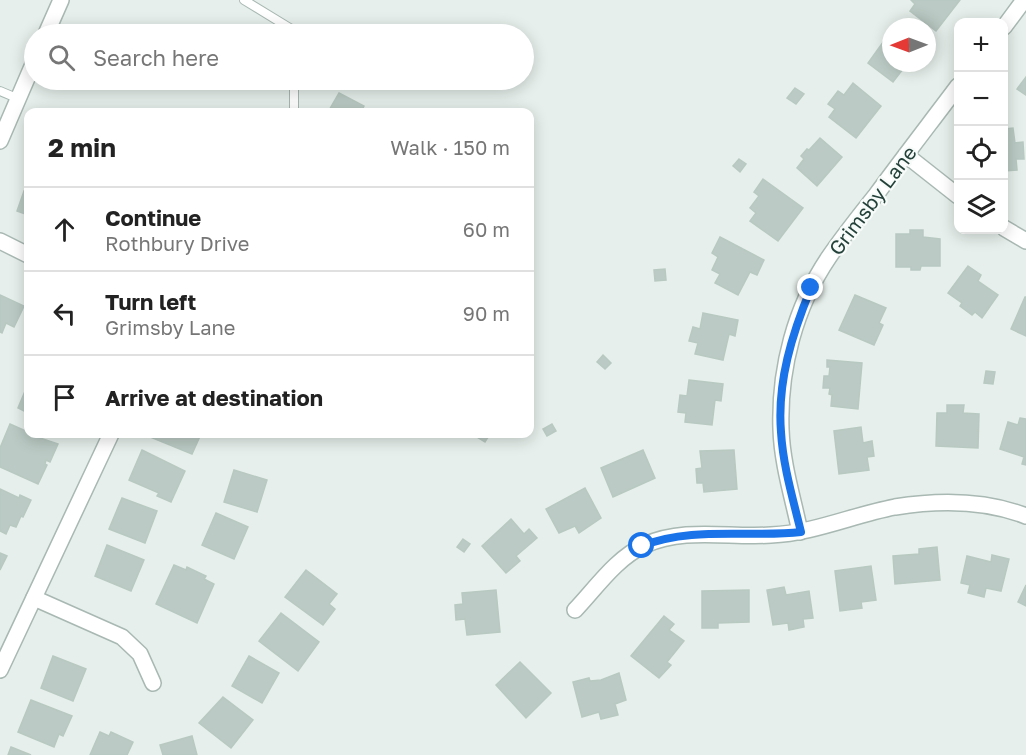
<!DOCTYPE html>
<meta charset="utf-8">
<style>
body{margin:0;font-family:"Golos Text",sans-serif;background:#f6f6f6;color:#222}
.controls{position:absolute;right:18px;top:18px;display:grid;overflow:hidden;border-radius:12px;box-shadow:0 3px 15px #0003}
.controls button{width:54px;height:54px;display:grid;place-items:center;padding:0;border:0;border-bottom:2px solid #e0e0e0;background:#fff;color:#222;font:30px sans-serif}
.compass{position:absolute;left:882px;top:18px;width:54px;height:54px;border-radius:50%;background:#fff;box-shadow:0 3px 15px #0003;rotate:269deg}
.stop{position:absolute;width:18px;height:18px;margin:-14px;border:4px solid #1a73e8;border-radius:50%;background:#fff}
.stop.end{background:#1a73e8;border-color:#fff;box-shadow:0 2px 6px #0008}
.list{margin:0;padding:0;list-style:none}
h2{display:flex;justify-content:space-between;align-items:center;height:78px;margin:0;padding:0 24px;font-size:26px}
h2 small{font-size:20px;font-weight:400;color:#767676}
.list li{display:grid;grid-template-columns:39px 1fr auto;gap:18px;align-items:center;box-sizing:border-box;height:84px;padding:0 24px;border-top:2px solid #e0e0e0}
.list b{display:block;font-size:22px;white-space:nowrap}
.list p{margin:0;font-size:20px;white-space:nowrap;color:#767676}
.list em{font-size:20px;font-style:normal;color:#767676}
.icon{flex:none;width:33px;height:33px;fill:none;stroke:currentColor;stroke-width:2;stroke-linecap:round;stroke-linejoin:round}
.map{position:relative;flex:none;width:1026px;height:755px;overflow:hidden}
.search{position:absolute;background:#fff;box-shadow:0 3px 15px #0003;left:24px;top:24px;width:510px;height:66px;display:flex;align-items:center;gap:15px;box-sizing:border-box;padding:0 21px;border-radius:33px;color:#767676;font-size:22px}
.panel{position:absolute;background:#fff;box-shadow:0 3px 15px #0003;left:24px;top:108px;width:510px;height:330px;border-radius:12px}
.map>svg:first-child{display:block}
.building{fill:#bbcac4;stroke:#b8c9c2;stroke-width:1.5}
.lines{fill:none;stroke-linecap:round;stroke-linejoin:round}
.service-casing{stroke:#a8b8b2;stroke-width:10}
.minor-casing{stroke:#a8b8b2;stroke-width:18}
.service{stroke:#fff;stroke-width:8}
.minor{stroke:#fff;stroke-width:15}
.route{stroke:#1a73e8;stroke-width:8}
.labels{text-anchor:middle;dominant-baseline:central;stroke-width:4.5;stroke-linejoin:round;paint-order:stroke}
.street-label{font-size:20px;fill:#24423a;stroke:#f7fbf9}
</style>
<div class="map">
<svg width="1026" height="755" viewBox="0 0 1026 755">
<rect width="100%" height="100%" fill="#e6efeb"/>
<g class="building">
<path d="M911,0H960L936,31L910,11L915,4Z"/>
<path d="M891,31V63H913L909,68L906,65L893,82L868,63Z"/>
<path d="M1026,77V95L1017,89Z"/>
<path d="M853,83L881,106L856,138L829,117L835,109L828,104L838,91L844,95Z"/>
<path d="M795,88L804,94L796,104L787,98Z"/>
<path d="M339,93L364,106L361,112H328Z"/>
<path d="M1013,128L1015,143L1023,142L1024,159H1016L1017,170L1004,171V129Z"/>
<path d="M820,138L842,157L817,186L797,168L804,159L801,156L807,149L809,150Z"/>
<path d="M739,159L746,164L740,172L733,166Z"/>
<path d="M763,179L803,208L778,241L750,221L756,213L750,208L759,196L754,192Z"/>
<path d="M24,191L28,193V215L17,211Z"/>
<path d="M910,230H923V237L940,239V266H921L920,270H911V267H896V234H910Z"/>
<path d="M720,237L764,260L757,275L750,272L738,295L715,283L720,274L712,270L718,257L712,253Z"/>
<path d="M968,266L981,275L978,281L998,295L982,318L975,312L972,315L960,306L962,303L948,293Z"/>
<path d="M665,269L666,280L655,281L654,270Z"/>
<path d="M0,295L24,306L14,327L6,323L2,333L0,332Z"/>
<path d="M855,295L886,308L879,323L883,325L874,345L839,330Z"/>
<path d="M1025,297H1026V336L1011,329Z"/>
<path d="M703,313L738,320L735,336L729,334L723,360L695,354L698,343L689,341L693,327L700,329Z"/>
<path d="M603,355L611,363L605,369L597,362Z"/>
<path d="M827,360L862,363L858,409L831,406L832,395L829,394L830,388H823L824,376H829L830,367H827Z"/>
<path d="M986,371L995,372L993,384L984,383Z"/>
<path d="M689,380L723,384L721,401L715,400L712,425L685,422L686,413L678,412L680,395L687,396Z"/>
<path d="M28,384V413L18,408Z"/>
<path d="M947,405H964L963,413L979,414L978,448L936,446L937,413H947Z"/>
<path d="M1020,418L1026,419V465L1022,464L1024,457L1000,449L1008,422L1018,425Z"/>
<path d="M10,424L28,432V434L58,444L50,462L46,460L45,464L47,465L38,484L0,467V448Z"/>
<path d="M552,424L556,431L547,436L543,429Z"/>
<path d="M861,427L863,443L872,441L874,456L867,457L869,470L839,474L834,431Z"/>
<path d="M152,434H201L192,454L150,437Z"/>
<path d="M472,434H490L485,442Z"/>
<path d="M142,450L185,471L171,502L157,496L159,493L129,480Z"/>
<path d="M643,450L655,478L613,497L601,468Z"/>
<path d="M734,450L737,489L704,492L703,483H697L696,469L702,468L700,451Z"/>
<path d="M234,470L267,480L257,512L224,502Z"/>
<path d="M585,488L601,518L579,533L575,526L559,533L546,509Z"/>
<path d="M0,489L19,498L20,495L31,500L23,517L21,516L16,527L10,525L6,534L0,531Z"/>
<path d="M122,498L157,511L145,543L109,529Z"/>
<path d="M216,513L248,527L234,559L202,545Z"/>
<path d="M511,519L524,534L529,529L537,538L516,556L520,561L506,573L482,546Z"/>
<path d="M463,539L470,544L464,552L457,547Z"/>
<path d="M107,545L144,560L131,591L95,576Z"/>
<path d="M937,547L940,580L895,584L893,556L919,554V549Z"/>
<path d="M0,553L7,556L0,570Z"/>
<path d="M992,555L1009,559L1001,591L986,588L984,597L968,593L970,585L961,583L967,556L991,562Z"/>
<path d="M174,565L186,570L187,567L206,576L204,579L214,584L197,623L156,604Z"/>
<path d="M871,566L876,600L861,602L862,608L840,611L835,571Z"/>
<path d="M306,570L337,594L329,604L335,609L323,625L285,597Z"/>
<path d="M1026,585V606L1018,602Z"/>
<path d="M784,587L786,595L809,591L813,618L803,619L804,627L789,630L788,623L773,625L767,590Z"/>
<path d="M496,590L500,632L467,635L465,619L456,620L455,605L463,604L462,593Z"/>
<path d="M749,590V622L718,623V628H702V591Z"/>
<path d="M281,613L319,642L298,671L259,641Z"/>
<path d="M664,616L674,624L669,630L684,641L667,662L671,665L659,678L631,656Z"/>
<path d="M53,656L86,669L73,701L41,688Z"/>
<path d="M249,656L279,673L262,703L232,686Z"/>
<path d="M520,662L551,693L526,718L496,685Z"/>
<path d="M619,673L626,700L615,704L618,715L601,719L599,712L582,717L573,682L589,678L590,681L601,680Z"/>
<path d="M223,697L253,720L231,748L199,723Z"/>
<path d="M31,700L72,716L63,736L59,734L54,747L18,732Z"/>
<path d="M100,732L109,736L111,732L133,742L127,755H90Z"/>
<path d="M192,736L197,755H163L160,745Z"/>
<path d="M11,747L31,755H8Z"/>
</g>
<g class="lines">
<g class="service-casing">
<g id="service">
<path d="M244,0L293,30L294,34"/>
<path d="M0,91L19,99"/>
<path d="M294,112V80"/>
</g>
</g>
<g class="minor-casing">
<g id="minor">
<path d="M1004,27L1024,0"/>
<path d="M46,34L61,0"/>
<path d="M0,141L34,62"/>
<path d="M906,155L958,196"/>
<path d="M1004,228L1026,241"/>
<path d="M0,241L28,255"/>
<path d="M800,532C793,498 782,464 781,429C779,369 795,307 829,257C844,235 860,215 876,195C903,158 931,122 958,86"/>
<path d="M34,598L122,637L140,654L153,683"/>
<path d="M575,610C596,588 616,558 645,545C684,527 729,538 771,535C814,533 853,515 895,507C938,500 985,500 1026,516"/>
<path d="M0,670L111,434"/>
</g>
</g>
<use href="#service" class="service"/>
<use href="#minor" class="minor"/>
</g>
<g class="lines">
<path class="route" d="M642,546C692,526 748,538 801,532C793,499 783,466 781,432C777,382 792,334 811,288"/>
</g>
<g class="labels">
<g class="street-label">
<text transform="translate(872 200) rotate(-53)">Grimsby Lane</text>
</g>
</g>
</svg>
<div class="controls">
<button>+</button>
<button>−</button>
<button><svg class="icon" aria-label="locate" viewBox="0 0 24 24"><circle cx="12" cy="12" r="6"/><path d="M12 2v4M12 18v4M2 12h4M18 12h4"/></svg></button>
<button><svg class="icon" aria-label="layers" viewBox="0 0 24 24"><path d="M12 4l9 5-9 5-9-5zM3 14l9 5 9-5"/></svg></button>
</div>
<svg class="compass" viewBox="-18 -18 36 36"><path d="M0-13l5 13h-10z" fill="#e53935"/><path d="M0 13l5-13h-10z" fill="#767676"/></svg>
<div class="stop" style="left:642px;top:546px"></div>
<div class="stop end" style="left:811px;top:288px"></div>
<div class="search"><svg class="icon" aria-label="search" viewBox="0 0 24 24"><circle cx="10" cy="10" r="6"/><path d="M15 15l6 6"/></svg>Search here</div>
<section class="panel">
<h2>2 min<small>Walk · 150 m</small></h2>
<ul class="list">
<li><svg class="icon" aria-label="ahead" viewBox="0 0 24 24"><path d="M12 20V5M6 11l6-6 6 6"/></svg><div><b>Continue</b><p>Rothbury Drive</p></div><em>60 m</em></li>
<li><svg class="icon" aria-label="left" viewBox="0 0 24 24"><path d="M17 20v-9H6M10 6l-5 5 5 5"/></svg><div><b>Turn left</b><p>Grimsby Lane</p></div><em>90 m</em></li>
<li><svg class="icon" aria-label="arrive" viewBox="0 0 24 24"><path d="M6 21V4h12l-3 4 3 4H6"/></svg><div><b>Arrive at destination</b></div></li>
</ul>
</section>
</div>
